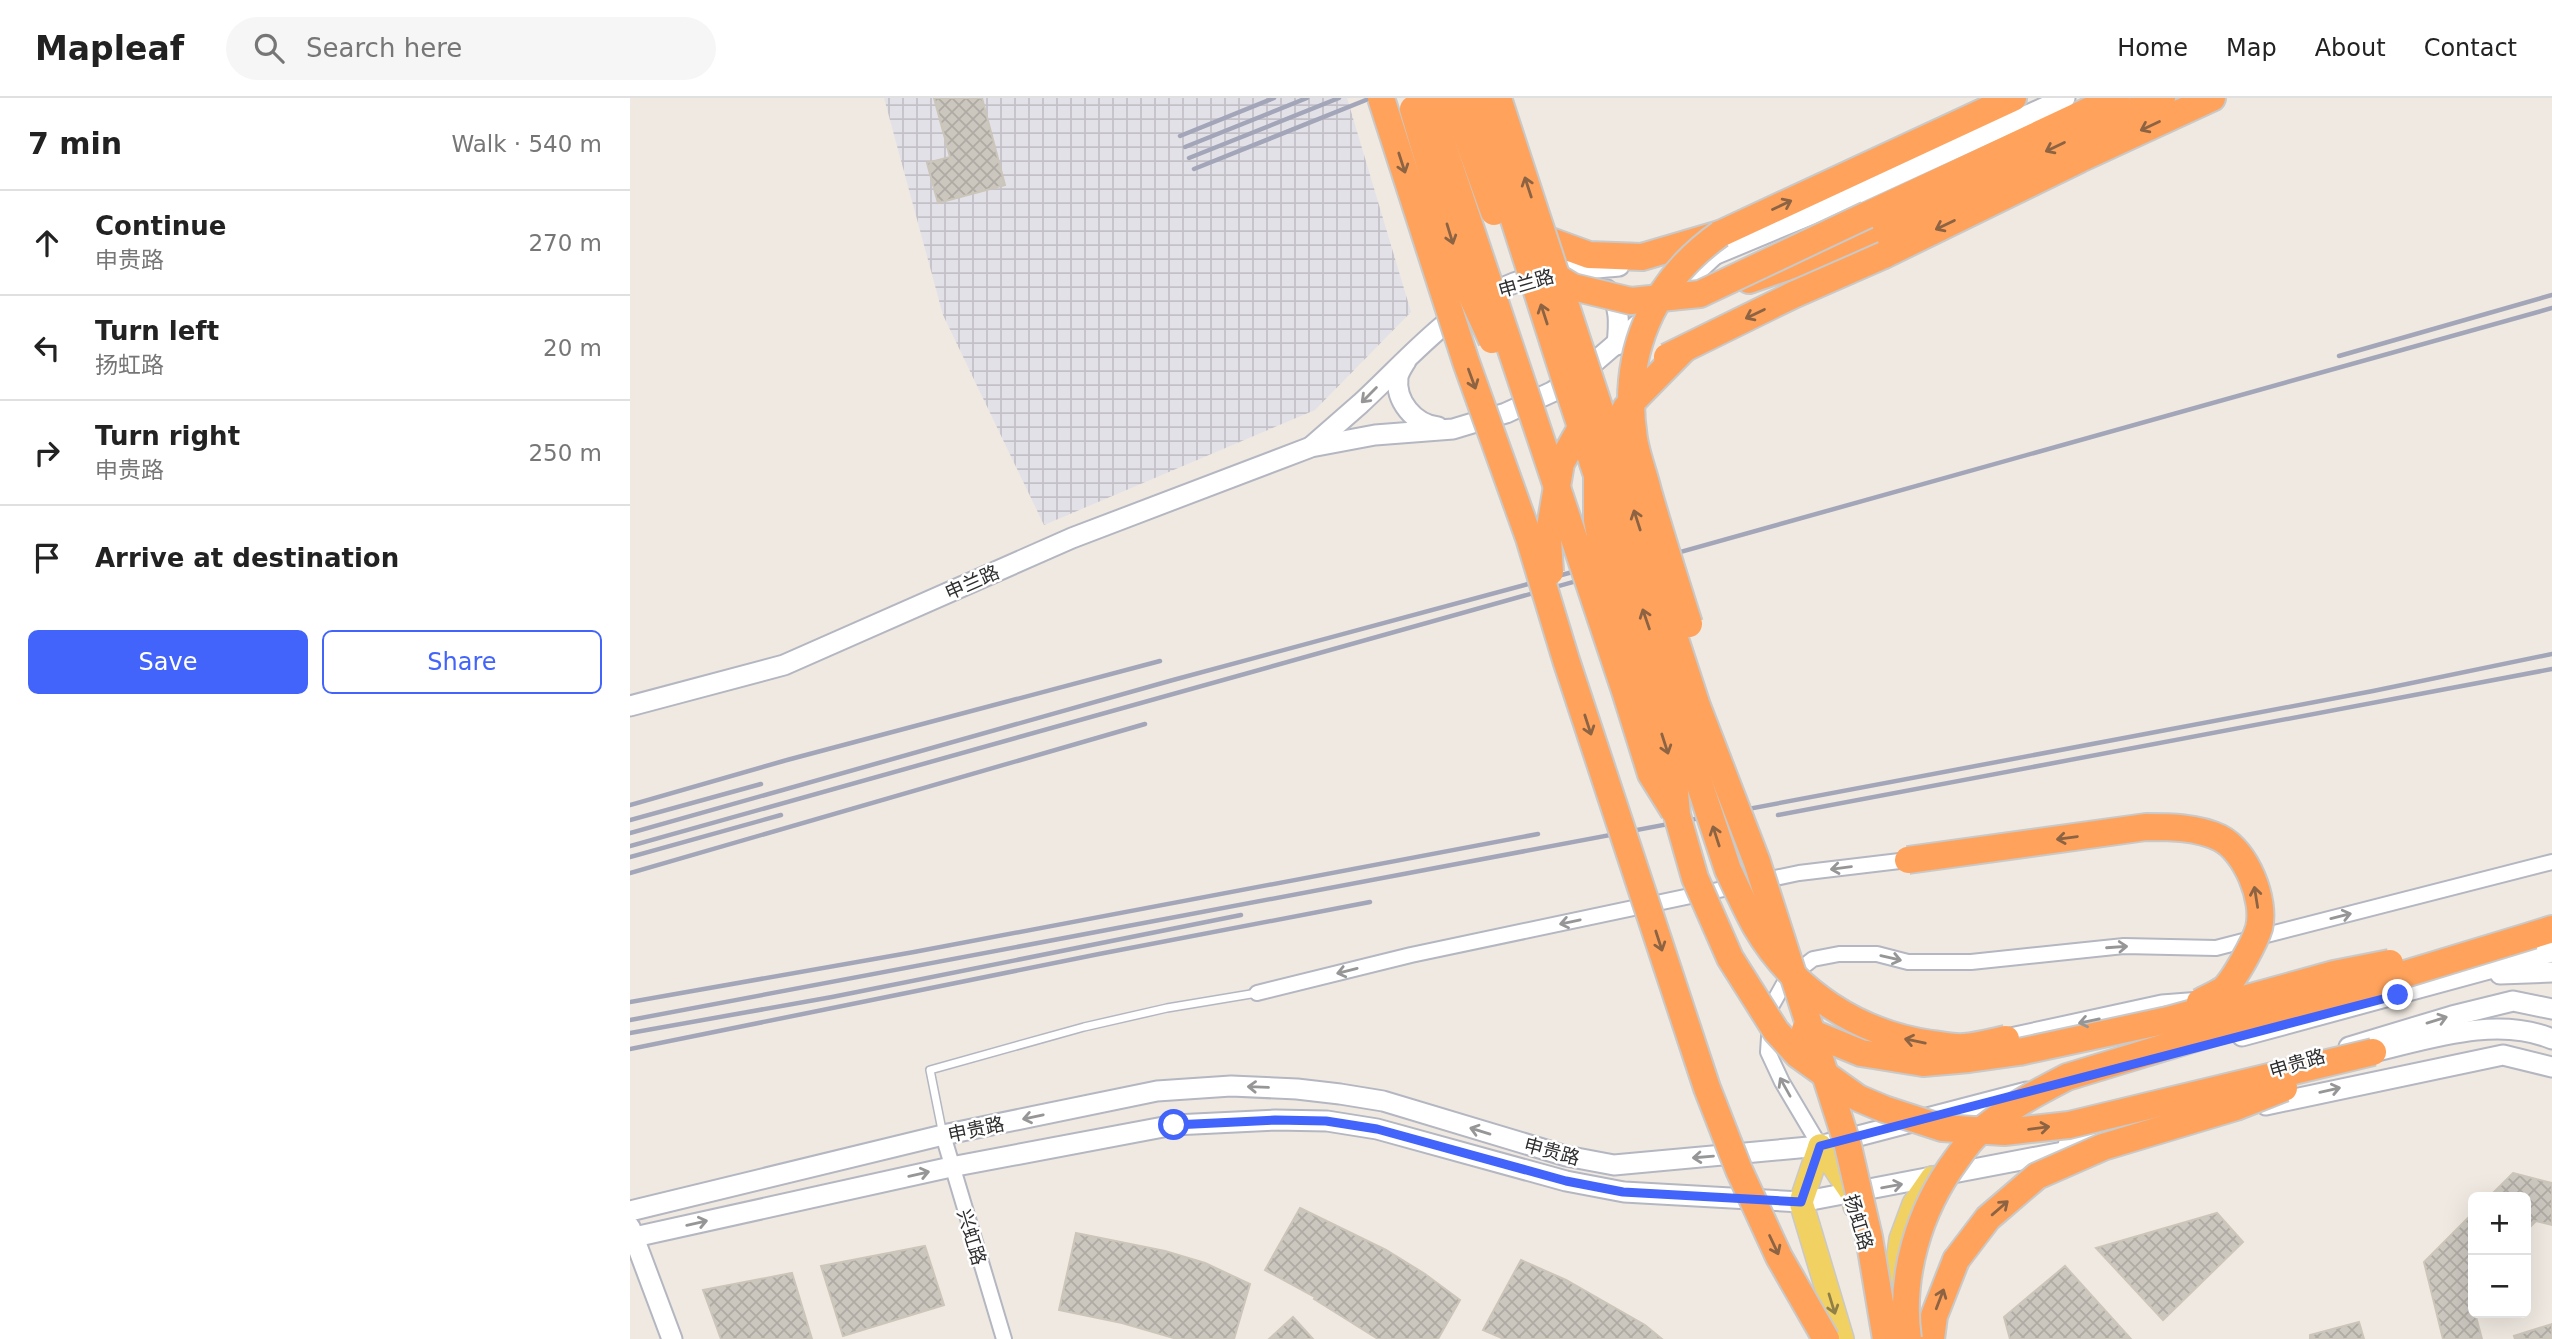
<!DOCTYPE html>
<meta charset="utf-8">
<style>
body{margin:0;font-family:"DejaVu Sans","Noto Sans SC",sans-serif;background:#f6f6f6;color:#222}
.controls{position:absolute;right:21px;bottom:21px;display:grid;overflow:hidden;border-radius:10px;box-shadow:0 7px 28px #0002}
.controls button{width:63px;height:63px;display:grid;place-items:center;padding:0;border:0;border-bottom:2px solid #e0e0e0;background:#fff;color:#222;font:35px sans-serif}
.stop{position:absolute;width:21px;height:21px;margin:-16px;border:5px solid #4264fb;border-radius:50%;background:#fff}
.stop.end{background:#4264fb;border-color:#fff;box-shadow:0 2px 7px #0008}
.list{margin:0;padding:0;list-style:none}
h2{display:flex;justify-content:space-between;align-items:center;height:91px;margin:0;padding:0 28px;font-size:30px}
h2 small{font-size:23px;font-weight:400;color:#767676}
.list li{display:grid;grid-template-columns:46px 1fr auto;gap:21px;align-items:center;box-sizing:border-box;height:105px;padding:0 28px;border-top:2px solid #e0e0e0}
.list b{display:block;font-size:26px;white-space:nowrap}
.list p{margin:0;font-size:23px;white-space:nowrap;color:#767676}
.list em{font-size:23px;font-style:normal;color:#767676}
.actions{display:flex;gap:14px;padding:21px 28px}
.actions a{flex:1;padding:16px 0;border:2px solid #4264fb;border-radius:10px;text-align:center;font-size:24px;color:#4264fb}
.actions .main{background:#4264fb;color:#fff}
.icon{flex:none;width:38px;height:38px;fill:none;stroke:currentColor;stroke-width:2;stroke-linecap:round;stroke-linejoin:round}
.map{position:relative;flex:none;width:1922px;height:1241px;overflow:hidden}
header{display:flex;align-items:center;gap:42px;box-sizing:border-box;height:98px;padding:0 35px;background:#fff;border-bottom:2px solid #e0e0e0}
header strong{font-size:33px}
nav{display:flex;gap:38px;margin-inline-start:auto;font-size:24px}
.search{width:490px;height:63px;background:#f6f6f6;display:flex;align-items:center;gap:18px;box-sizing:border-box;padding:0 24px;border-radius:38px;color:#767676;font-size:26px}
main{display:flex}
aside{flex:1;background:#fff}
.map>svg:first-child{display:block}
.industrial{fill:url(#industrial-grid)}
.building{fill:url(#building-cross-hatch);stroke:#cbc5ba;stroke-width:2}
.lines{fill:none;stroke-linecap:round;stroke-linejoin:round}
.lane-casing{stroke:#b4b7c1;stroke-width:10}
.street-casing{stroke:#b4b7c1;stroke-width:18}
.secondary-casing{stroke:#b4b7c1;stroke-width:23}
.primary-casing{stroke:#c9c9c9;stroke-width:26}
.highway-casing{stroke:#c9c9c9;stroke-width:30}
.lane{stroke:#fff;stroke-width:7}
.street{stroke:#fff;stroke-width:14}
.secondary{stroke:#fff;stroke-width:19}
.primary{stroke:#f2d163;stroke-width:23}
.highway{stroke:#ffa35c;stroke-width:26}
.rail{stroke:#a3a6b8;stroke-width:4.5}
.highway-bridge-casing{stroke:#c9c9c9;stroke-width:30;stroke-linecap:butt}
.highway-bridge{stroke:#ffa35c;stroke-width:26}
.oneway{stroke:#8c6343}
.oneway2{stroke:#969696}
.oneway3{stroke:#908048}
.route{stroke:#4264fb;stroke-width:9}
.labels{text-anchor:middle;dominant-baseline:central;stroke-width:5;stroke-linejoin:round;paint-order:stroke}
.street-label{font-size:19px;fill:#2e2e2e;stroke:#fff}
</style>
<header>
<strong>Mapleaf</strong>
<div class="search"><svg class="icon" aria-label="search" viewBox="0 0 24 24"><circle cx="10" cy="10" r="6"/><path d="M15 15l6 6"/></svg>Search here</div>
<nav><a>Home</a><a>Map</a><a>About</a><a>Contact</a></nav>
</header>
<main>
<aside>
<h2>7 min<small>Walk · 540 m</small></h2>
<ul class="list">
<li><svg class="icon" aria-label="ahead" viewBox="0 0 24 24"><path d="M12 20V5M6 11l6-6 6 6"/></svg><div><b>Continue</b><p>申贵路</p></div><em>270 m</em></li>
<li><svg class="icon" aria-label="left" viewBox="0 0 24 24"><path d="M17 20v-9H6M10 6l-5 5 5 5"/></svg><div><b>Turn left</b><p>扬虹路</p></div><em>20 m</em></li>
<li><svg class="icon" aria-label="right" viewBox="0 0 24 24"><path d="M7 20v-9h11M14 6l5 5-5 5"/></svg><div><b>Turn right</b><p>申贵路</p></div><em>250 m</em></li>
<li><svg class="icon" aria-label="arrive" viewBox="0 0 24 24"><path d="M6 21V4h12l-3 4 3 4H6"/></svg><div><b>Arrive at destination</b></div></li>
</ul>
<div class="actions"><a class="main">Save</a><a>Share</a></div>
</aside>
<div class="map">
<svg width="1922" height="1241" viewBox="0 0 1922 1241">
<defs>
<pattern id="industrial-grid" width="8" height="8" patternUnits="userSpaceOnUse" patternTransform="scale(1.75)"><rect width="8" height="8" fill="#e3e1e8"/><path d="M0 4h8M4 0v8" fill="none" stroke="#c3c1c7"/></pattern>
<pattern id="building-cross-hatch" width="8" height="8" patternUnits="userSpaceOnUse" patternTransform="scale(1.75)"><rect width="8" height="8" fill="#cbc7bf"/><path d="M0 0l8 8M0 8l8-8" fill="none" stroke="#afaba4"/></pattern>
</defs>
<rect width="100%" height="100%" fill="#efe9e1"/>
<path class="industrial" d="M254,0H717L781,214L685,312L414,427L313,217Z"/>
<g class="building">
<path d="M304,0H352L375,87L308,105L297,65L320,59Z"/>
<path d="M1883,1075L1922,1085V1127L1906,1123L1896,1133V1099H1859Z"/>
<path d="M670,1110L756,1152L795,1176L830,1202L808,1241H748L684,1201L685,1199L635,1172Z"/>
<path d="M1587,1115L1613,1144L1533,1222L1466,1150Z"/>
<path d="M1843,1115V1184L1838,1189L1852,1241H1813L1794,1164Z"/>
<path d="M446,1135L535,1153L575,1165L620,1186L604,1241H547L492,1225L429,1212Z"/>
<path d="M295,1148L314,1207L213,1238L191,1168Z"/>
<path d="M891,1162L936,1182L1015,1227L1032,1241H874L853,1232Z"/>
<path d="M1435,1168L1501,1241H1380L1374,1219Z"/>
<path d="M162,1175L182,1241H91L73,1192Z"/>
<path d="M663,1219L683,1241H639Z"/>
<path d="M1729,1224L1734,1241H1680V1237Z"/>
<path d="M1922,1226V1241H1885L1884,1238Z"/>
</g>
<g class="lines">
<g class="lane-casing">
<path id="lane" d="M313,1037L300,972L454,929L537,910L627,895"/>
</g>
<g class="street-casing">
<g id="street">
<path d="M627,895L781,857L1169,775L1278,762"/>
<path d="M313,1037L374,1241"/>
<path d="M1190,1048L1152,984L1138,954L1141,909L1156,882L1183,861L1209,856H1247L1278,864H1341L1494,848L1586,850L1922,764"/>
</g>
</g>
<g class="secondary-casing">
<g id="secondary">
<path d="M1071,159L1084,157L1180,117L1435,0"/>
<path d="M1053,186L1084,157"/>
<path d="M977,192C991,206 989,227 987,247"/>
<path d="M776,263C773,268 769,274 768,279C765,303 784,326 808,329"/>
<path d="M682,348C698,334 714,320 730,306C778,262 821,208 884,185C917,173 955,171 989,168"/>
<path d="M0,608L154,567L442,440L681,349L745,337L823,331L876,315L922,294L960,268L1018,218"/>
<path d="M1870,876L1922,874"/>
<path d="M1612,938L1922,854"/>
<path d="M1376,941L1532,907L1571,904"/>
<path d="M1719,949L1822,918L1883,903L1922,911"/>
<path d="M1747,953C1802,940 1868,918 1922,941"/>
<path d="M1636,1007L1873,957L1922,969"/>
<path d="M1438,1047L1509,1021"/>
<path d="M0,1113L313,1037L527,993L601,988L667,991L710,996L753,1003L936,1058L984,1067L1190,1048L1397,994"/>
<path d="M0,1129L42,1241"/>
<path d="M0,1140L321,1069L544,1027L645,1022L697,1023L747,1031L936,1083L994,1094L1171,1104L1454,1050"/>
</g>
</g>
<g class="primary-casing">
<g id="primary">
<path d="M1190,1048L1222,1095L1225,1108"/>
<path d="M1190,1048L1171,1104L1212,1241"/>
<path d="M1259,1227L1271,1141L1284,1106L1302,1080"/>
</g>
</g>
<g class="highway-casing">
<g id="highway">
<path d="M1237,117L1486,0"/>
<path d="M897,131L907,138L959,157L1012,159L1090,136L1383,0"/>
<path d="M1254,157L1450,61L1582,0"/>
<path d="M1119,182L1247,138L1439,42L1532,0"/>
<path d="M1903,837L1922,831"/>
<path d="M1301,1241L1304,1218L1326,1162"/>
</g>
</g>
<use href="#lane" class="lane"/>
<use href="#street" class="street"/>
<use href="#secondary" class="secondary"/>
<use href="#primary" class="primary"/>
<use href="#highway" class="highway"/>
<g class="rail">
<path d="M550,38L644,0"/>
<path d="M555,49L677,0"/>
<path d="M559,60L709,0"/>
<path d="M564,71L741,0"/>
<path d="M1709,258L1922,197"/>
<path d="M0,707L157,662L530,563"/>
<path d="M1148,717L1922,571"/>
<path d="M0,722L131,686"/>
<path d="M0,735L543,582L1039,448"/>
<path d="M0,748L1922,210"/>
<path d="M0,759L151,717"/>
<path d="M0,775L515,626"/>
<path d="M0,904L284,854L908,736"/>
<path d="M0,922L1743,593L1922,556"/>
<path d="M0,935L202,899L611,817"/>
<path d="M0,951L469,856L740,804"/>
</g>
<g class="highway-bridge-casing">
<g id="highway-bridge">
<path d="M751,0L836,264L899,440L936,562L1077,990L1109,1072L1149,1159L1196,1241"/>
<path d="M797,0L995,593L1021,676L1044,713"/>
<path d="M823,0L864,114"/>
<path d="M845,0L935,281L1098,772C1107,791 1116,811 1126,829C1163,893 1229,936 1302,946C1312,947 1324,950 1334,949C1348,948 1362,944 1376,941"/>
<path d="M868,0L1067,608L1127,764L1218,1048L1239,1139L1256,1241"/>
<path d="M783,11L833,179L862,242"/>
<path d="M920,175L943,189L1001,203L1070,196L1237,117"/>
<path d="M1054,251L996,310L978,342L967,381V422L976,469L1000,534L1043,671L1047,717L1065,780L1100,860L1146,933L1168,957L1228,1000L1254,1011L1312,1030L1374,1034L1439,1027L1743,954"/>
<path d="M1037,259L1163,197L1254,157"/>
<path d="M920,474L918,441L931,365L956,321"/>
<path d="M1059,526C1045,482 1031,438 1018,393C1014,376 1007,359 1004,341C991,257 1021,185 1090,136"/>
<path d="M1278,762L1516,729C1541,729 1567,729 1590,740C1616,753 1636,802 1629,830C1625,844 1604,882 1594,891C1587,896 1577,900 1570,904"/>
<path d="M1175,932L1231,955L1293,965L1339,961L1389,954L1538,922L1704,876L1760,865"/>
<path d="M1326,1162L1358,1120L1407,1078L1473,1049L1606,1009L1654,990"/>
<path d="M1278,1241C1269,1179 1289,1112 1326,1062C1332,1054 1338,1044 1346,1037C1374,1012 1404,996 1437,979L1903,837"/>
</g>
</g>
<use href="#highway-bridge" class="highway-bridge"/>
</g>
<defs><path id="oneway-shaft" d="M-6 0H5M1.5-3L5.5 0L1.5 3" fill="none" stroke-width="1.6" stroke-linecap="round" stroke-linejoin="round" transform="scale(1.75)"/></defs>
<g class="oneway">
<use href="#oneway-shaft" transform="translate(1520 28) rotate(155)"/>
<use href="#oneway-shaft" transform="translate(1425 49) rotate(154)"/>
<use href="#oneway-shaft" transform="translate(772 65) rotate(72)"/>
<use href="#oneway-shaft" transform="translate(898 89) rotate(-108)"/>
<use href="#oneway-shaft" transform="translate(1152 107) rotate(-25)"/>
<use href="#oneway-shaft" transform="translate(1315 127) rotate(154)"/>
<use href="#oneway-shaft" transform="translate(820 136) rotate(73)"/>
<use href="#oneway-shaft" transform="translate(914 216) rotate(-108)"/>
<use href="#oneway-shaft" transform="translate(1125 216) rotate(154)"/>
<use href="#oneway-shaft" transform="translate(842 281) rotate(70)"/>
<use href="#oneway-shaft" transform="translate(1007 422) rotate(-108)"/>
<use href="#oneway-shaft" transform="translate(1016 521) rotate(-109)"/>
<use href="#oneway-shaft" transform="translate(958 627) rotate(72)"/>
<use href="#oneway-shaft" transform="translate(1035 646) rotate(72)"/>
<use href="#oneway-shaft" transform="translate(1086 738) rotate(-108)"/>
<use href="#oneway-shaft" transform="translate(1437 740) rotate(172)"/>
<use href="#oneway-shaft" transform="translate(1626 799) rotate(-99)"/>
<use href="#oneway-shaft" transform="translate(1029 843) rotate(72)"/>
<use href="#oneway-shaft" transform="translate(1285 943) rotate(-168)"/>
<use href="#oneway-shaft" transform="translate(1409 1030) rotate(-7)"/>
<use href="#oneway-shaft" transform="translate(1370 1110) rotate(-41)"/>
<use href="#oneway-shaft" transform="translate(1144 1147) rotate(65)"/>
<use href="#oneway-shaft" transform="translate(1310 1201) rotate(-69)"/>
</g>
<g class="oneway2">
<use href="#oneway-shaft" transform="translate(739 297) rotate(135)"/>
<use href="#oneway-shaft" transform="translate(1211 770) rotate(173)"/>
<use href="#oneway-shaft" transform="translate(1711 818) rotate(-14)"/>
<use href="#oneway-shaft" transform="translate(940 824) rotate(168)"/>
<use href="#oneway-shaft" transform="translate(1487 849) rotate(-4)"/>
<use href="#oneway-shaft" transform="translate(1261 860) rotate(13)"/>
<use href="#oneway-shaft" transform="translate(717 873) rotate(166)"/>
<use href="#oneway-shaft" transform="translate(1807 922) rotate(-17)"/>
<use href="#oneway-shaft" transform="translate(1459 923) rotate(168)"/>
<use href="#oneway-shaft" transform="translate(628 989) rotate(-178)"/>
<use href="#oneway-shaft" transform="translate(1155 989) rotate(-119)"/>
<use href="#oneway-shaft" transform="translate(1700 992) rotate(-13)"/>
<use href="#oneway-shaft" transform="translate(403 1019) rotate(168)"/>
<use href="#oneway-shaft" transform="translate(850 1033) rotate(-163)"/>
<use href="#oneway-shaft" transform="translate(1073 1059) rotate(175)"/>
<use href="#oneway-shaft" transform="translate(289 1076) rotate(-13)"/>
<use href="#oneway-shaft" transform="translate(1262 1088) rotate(-10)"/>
<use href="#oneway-shaft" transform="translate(67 1125) rotate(-13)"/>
</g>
<use class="oneway3" href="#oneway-shaft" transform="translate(1202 1206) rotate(73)"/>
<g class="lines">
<path class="route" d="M544,1027L645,1022L696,1023L747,1031L936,1083L993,1094L1171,1104L1190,1048L1768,897"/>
</g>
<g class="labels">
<g class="street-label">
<text transform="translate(896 185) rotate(-16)">申兰路</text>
<text transform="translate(342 484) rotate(-24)">申兰路</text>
<text transform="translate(1667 965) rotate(-17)">申贵路</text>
<text transform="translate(346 1031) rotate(-12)">申贵路</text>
<text transform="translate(922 1053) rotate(15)">申贵路</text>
<text transform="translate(1229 1124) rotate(73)">扬虹路</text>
<text transform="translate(342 1139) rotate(73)">兴虹路</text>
</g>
</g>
</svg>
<div class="controls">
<button>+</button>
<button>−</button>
</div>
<div class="stop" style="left:544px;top:1027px"></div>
<div class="stop end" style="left:1768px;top:897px"></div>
</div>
</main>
